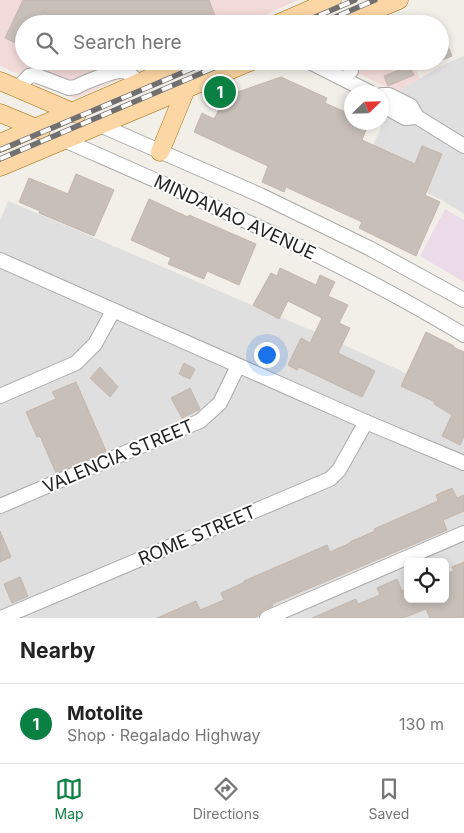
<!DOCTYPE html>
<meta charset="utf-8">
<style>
body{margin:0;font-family:Inter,sans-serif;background:#f2f2f2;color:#222}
.controls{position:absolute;right:15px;bottom:15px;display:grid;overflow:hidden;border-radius:8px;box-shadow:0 2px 8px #0003}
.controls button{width:45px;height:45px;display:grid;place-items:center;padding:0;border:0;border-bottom:1px solid #e0e0e0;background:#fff;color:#222;font:25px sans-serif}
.compass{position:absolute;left:344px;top:85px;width:45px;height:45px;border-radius:50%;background:#fff;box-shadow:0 2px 8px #0003;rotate:67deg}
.you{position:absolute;left:266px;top:354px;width:18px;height:18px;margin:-12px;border:4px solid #fff;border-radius:50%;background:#1a73e8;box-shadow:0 0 0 8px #1a73e833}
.badge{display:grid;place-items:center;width:32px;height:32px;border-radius:50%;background:#0b8043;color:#fff;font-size:16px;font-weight:700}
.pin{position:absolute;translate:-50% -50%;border:2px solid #fff;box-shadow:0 1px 5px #0006}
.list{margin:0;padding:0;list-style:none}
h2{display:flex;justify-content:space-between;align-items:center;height:65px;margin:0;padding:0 20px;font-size:21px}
h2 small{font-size:16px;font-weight:400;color:#767676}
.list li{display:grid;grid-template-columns:32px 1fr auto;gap:15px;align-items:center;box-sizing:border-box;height:80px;padding:0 20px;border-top:1px solid #e0e0e0}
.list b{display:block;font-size:19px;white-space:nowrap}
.list p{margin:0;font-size:16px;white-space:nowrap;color:#767676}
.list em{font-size:16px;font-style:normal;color:#767676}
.icon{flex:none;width:28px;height:28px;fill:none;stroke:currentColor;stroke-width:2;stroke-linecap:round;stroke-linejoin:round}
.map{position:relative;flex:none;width:464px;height:618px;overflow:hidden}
.search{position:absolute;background:#fff;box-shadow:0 2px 8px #0003;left:15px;right:15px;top:15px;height:55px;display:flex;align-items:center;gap:12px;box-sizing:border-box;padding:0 18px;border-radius:28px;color:#767676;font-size:19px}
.sheet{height:145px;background:#fff}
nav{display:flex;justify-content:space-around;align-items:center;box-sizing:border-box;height:70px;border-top:1px solid #e0e0e0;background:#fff;font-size:14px;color:#767676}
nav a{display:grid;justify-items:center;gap:2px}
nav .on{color:#0b8043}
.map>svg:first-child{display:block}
.residential{fill:#e0dfdf;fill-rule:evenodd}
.commercial{fill:#f2dad9}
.industrial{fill:#ebdbe8}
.building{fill:#c7bfb8;stroke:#c4b6ab}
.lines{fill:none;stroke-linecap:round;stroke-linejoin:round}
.minor-casing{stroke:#a9a9a9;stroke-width:16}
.major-casing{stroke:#a06b00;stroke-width:19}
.minor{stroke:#fff;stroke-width:14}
.major{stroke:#fcd6a4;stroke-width:18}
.rail-casing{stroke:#707070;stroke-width:5.5}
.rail{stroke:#fff;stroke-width:4;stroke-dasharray:11;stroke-linecap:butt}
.labels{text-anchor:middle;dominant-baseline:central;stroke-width:4;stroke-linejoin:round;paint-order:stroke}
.street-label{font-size:18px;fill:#222;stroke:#fff}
</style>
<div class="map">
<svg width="464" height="618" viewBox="0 0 464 618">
<rect width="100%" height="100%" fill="#f2efe9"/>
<g class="residential">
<path d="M464,56V214L440,199L364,165L397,92L447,63Z"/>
<path d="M8,201L313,331L399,370L464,403V618H0V221ZM408,562H445V599H408Z"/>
</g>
<g class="commercial">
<path d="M0,0H298L245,24H24V61H161L75,99L0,66Z"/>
<path d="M332,61H412L420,79L397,92Z"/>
</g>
<path class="industrial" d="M445,209L464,220V282L420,256Z"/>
<g class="building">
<path d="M23,0H209L218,24H24V47L5,38Z"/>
<path d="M440,28L452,56L440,61Z"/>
<path d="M409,66L414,75L388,86L384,76Z"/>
<path d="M281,77L327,98L325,103L352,115V122H369L362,140L415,164L422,146L442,154L425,195L440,202L416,256L359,228L362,222L286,187L284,192L262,182L268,166L194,132L202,113L214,119L226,96Z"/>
<path d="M76,174L114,190L94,236L39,213L40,211L19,202L29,178L68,194Z"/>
<path d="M149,199L188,217L189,215L256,244L239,285L207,271L204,279L168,264L171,258L131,240Z"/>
<path d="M280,268L316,285L320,275L335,282L328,296L348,305L339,323L350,328L338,353L375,371L362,397L299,367L297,370L288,365L301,338L310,343L322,318L288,301L279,319L253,305L271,273L277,276Z"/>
<path d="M426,332L454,346L453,347L464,352V437L460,445L442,436L452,415L434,404L435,402L401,386Z"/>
<path d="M184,363L195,369L190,379L179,374Z"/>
<path d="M100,367L118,387L110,397L90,378Z"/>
<path d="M76,382L106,451L56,473L40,436L37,437L26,412L56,399L52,392Z"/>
<path d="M190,388L200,409L182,418L171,398Z"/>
<path d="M452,488L457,498L464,495V511L443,520L447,530L272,604L273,606L263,610L258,616L255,618H157L196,601L200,610L224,600L221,593L245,582L244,581L327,545L330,552L350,543V542L375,531L374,529L438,501L436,495Z"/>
<path d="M0,531L11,557L0,562Z"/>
<path d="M464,562V618H430L426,609L403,618H312L356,599L358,604L380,595L377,588L397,579L402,591L408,588V599H445V574L454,571L452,567Z"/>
<path d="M20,577L28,596L12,603L4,584Z"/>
</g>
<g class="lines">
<g class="minor-casing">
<g id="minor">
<path d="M308,61L369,92"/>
<path d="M347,61L351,71"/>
<path d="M18,88L29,76L35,75L69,88L76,87C83,83 91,80 99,77C116,71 126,65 138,83"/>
<path d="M382,95H389L411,106L417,117L464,146"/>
<path d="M382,105L405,118L417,117"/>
<path d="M100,125L260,195L369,248L464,300"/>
<path d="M64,140C200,200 337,258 464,335"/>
<path d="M0,260L366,422L464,463"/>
<path d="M0,396L76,363L95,344L113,311"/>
<path d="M0,506L200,421L220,403L238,366"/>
<path d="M1,618L330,479L339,470L366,422"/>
<path d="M267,618L464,533"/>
</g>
</g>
<g class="major-casing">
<g id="major">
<path d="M277,24L332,0"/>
<path d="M342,24L399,0"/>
<path d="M0,81L77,114"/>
<path d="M0,113L41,130"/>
<path d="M0,143L189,61"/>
<path d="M160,152L186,89"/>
<path d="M0,167L252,61"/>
</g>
</g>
<use href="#minor" class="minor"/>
<use href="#major" class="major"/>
<g class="rail-casing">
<g id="rail">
<path d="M299,24L355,0"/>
<path d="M319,24L375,0"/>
<path d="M0,150L210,61"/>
<path d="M0,159L230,61"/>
</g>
</g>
<use href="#rail" class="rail"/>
</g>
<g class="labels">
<g class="street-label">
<text transform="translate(235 217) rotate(25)">MINDANAO AVENUE</text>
<text transform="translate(118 456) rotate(-23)">VALENCIA STREET</text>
<text transform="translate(197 535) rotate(-23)">ROME STREET</text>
</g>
</g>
</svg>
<div class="controls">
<button><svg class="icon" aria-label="locate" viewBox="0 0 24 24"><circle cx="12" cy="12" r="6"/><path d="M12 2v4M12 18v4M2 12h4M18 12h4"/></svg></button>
</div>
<svg class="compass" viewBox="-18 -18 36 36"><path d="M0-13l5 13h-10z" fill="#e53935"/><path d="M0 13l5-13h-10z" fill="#767676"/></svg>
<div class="you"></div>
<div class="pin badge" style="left:220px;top:92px">1</div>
<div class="search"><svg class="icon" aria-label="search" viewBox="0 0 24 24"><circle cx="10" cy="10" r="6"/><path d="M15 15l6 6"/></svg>Search here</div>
</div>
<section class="sheet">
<h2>Nearby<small></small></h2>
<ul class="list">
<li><span class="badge">1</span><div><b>Motolite</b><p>Shop · Regalado Highway</p></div><em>130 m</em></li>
</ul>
</section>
<nav>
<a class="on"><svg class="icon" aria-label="map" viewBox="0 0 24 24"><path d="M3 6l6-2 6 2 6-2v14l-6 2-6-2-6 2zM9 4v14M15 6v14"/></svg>Map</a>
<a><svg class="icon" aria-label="directions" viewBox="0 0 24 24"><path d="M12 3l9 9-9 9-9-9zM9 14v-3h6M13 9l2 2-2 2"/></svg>Directions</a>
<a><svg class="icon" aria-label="saved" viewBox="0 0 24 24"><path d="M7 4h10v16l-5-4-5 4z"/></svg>Saved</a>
</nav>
